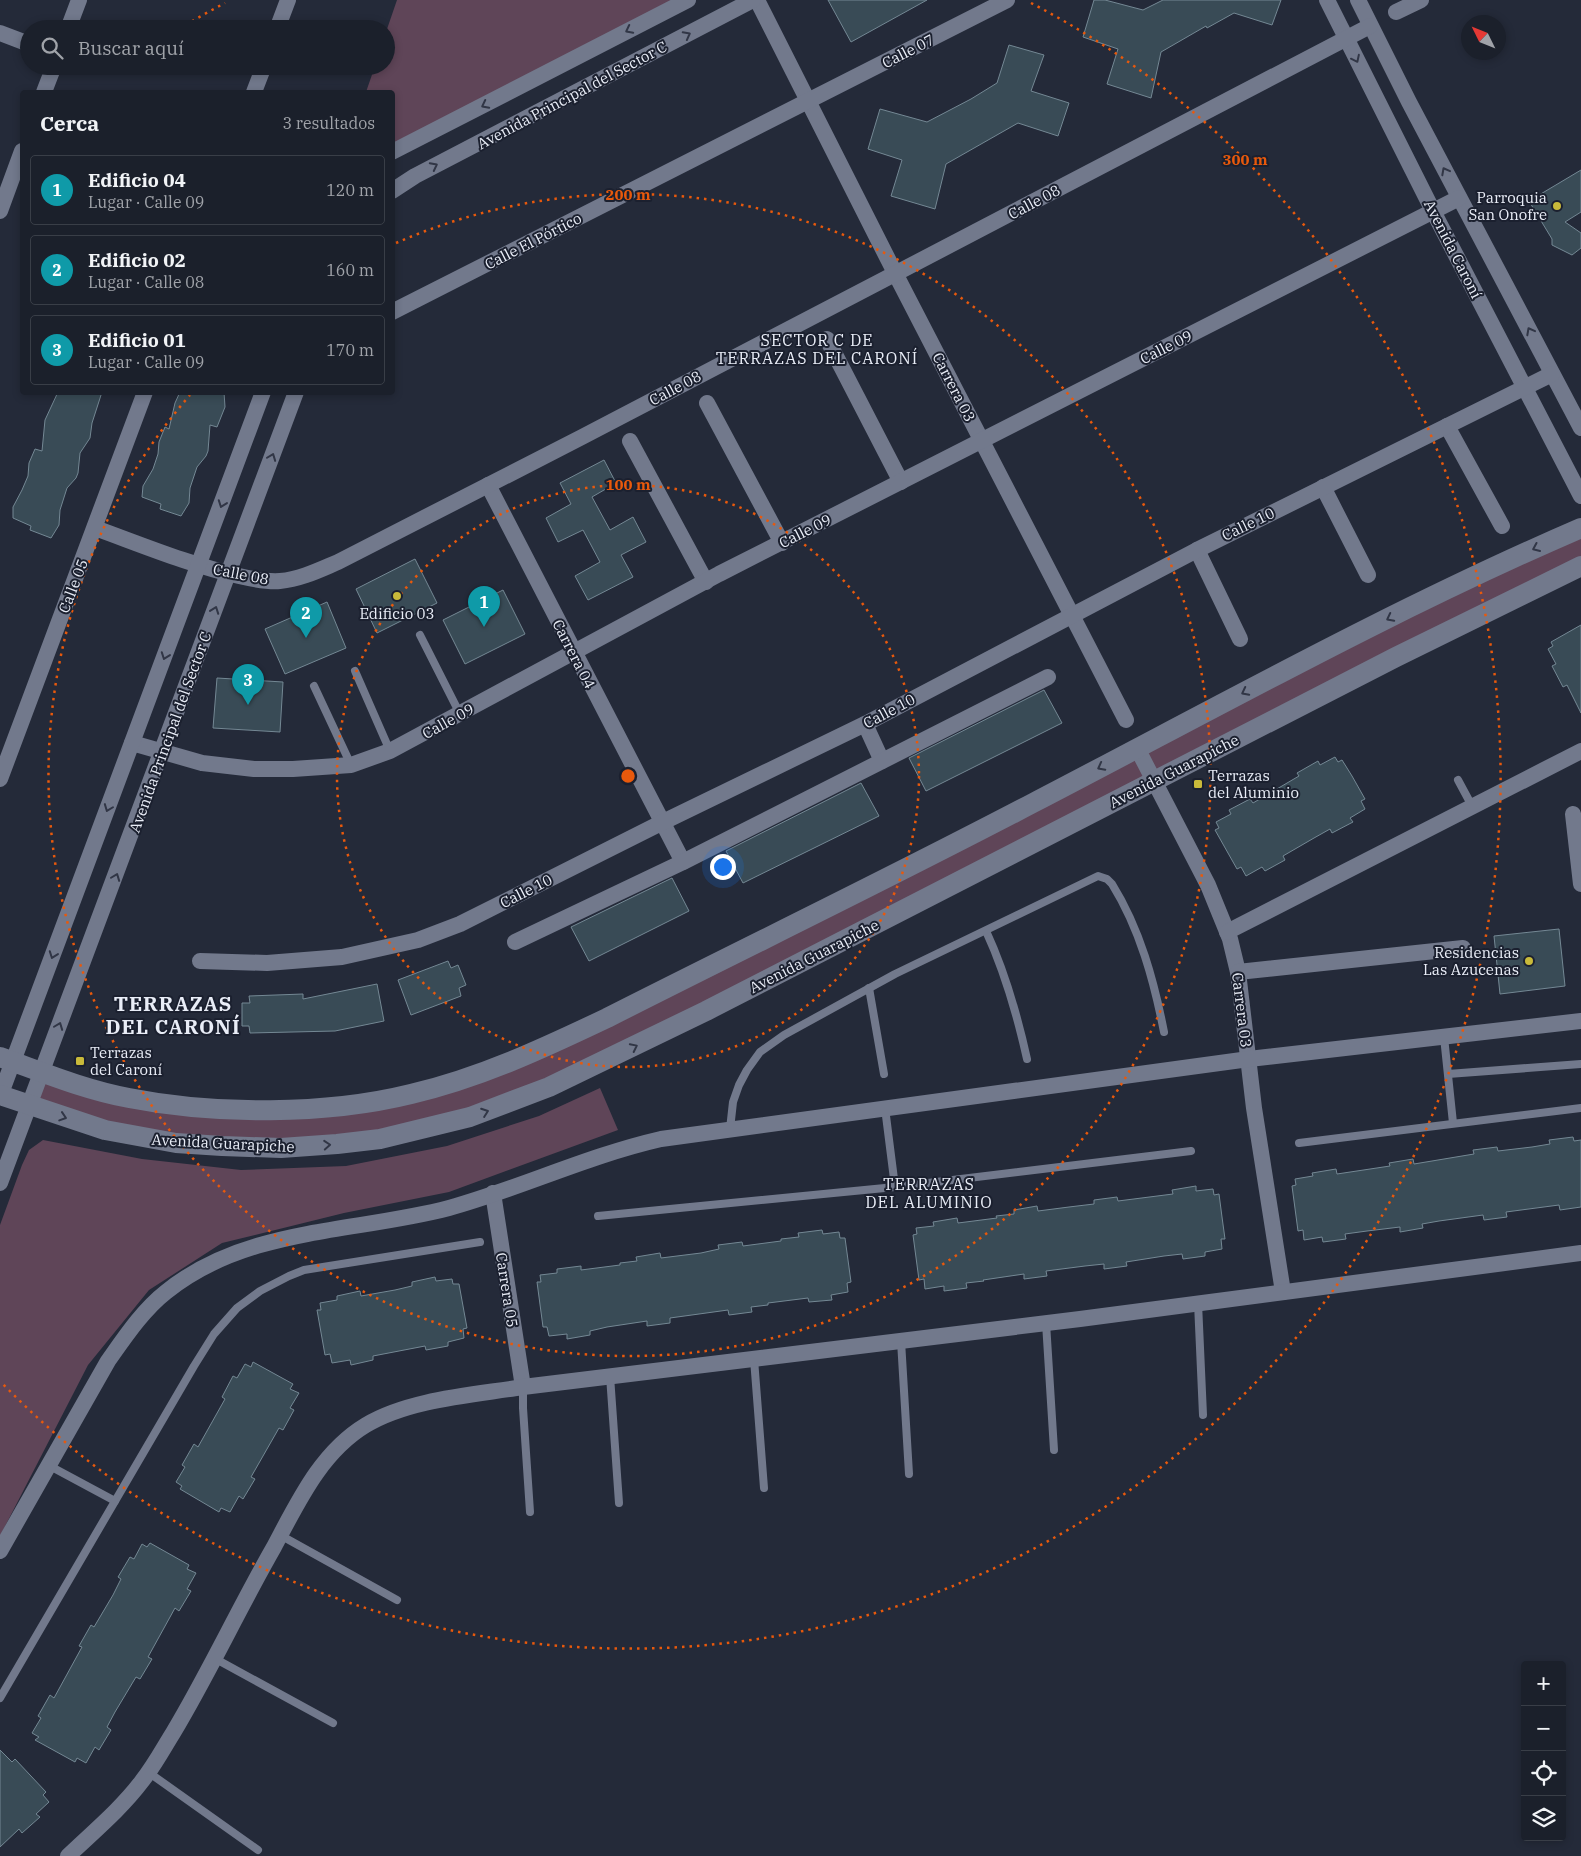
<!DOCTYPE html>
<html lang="es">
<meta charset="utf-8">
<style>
body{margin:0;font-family:"IBM Plex Serif",serif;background:#242833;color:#f1f3f6}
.controls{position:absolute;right:15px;bottom:15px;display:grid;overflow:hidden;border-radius:5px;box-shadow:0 2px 8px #0003}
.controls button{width:45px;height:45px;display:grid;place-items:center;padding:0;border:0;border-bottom:1px solid #393e47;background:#1b202b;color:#f1f3f6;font:25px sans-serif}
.compass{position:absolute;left:1461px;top:15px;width:45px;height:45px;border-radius:50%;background:#1b202b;box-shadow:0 2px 8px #0003;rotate:313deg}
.you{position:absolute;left:722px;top:866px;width:18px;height:18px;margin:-12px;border:4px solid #fff;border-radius:50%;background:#1a73e8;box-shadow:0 0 0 8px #1a73e833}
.badge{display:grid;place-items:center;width:32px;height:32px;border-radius:50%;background:#8c9099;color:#fff;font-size:16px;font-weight:700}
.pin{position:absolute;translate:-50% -41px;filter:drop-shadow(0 1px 2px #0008)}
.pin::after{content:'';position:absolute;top:26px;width:18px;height:15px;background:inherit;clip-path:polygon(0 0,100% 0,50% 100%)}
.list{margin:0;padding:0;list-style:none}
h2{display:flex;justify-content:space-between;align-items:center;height:65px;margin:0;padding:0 20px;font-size:21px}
h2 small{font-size:16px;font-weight:400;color:#a0a3a9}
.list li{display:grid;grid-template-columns:32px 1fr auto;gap:15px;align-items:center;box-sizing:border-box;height:70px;margin:0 10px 10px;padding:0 10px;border:1px solid #393e47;border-radius:5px}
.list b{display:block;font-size:19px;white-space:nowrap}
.list p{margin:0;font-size:16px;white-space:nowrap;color:#a0a3a9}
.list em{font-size:16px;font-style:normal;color:#a0a3a9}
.icon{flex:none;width:28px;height:28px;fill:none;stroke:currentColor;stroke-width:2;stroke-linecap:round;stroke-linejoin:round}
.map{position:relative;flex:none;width:1581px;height:1856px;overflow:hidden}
.search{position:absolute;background:#1b202b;box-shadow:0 2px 8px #0003;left:20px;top:20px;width:375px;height:55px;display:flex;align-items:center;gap:12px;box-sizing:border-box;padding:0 18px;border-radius:28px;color:#a0a3a9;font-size:19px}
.panel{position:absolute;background:#1b202b;box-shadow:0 2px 8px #0003;left:20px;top:90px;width:375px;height:305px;border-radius:5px}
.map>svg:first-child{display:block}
.green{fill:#5f4558}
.building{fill:#394b56;stroke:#748894}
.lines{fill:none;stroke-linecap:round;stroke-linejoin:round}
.service{stroke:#72798c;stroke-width:8}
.minor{stroke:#72798c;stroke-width:16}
.tertiary{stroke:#72798c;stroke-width:20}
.oneway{stroke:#313646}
.ring{fill:none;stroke:#e8590c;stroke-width:2.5;stroke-dasharray:2.5 5}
.poi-dot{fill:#c9ba3a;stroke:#1b202f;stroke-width:2}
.labels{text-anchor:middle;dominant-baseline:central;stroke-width:4;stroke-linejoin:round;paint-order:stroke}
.street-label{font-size:15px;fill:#e9edf7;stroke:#1b202f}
.poi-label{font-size:15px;fill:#e9edf7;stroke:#1b202f;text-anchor:end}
.neighbourhood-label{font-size:16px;letter-spacing:1px;fill:#e9edf7;stroke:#1b202f}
.district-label{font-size:20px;font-weight:bold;letter-spacing:1px;fill:#e9edf7;stroke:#1b202f}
.centre{fill:#e8590c;stroke:#1b202f;stroke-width:2.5}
.ring-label{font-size:15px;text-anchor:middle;font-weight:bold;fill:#e8590c;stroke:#1b202f;stroke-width:4;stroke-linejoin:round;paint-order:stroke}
</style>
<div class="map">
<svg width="1581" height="1856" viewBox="0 0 1581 1856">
<rect width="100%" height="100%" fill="#242a39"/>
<g class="green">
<path d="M397,0H688L393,152L392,92H366L375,66H386V32Z"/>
<path d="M1581,528V566L706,1011L426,1129L222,1146L28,1105L41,1072L99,1091L319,1108L495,1068Z"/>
<path d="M600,1088L618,1130L449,1192L344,1213L222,1243L149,1290L88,1365L0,1536V1225L22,1165L29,1150L43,1140L142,1159L241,1170L346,1166L447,1146L539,1116Z"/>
</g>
<g class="building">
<path d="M828,0H927L851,42Z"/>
<path d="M1094,0H1105L1143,10L1163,0H1281L1272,25L1234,13L1207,28L1206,26L1161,52L1151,98L1107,84L1118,49L1083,37Z"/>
<path d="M1009,45L1044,55L1031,91L1069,103L1058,136L1018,123L946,164L935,209L891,196L902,160L868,149L880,109L927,122L971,99L997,83Z"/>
<path d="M1581,170V212L1565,222L1581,233V248L1572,255L1552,245V239L1529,201Z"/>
<path d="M58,392H102L92,423L90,438L80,453L78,473L76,478L67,488L60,510L59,525L51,538L30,530L31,526L13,518V507L22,490L28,476L29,463L35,449L42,451L45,420Z"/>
<path d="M180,392H224L225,407L217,427L210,425L208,451L206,456L197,467L190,488L189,503L181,516L160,509L161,504L142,497L143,486L153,469L158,454L159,442L165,427L169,429L175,403Z"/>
<path d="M604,460L616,483L592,497L610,530L633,517L646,542L621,555L633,577L588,600L575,576L600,562L583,530L558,542L546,518L571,504L560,483Z"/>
<path d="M415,559L437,603L377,633L356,589Z"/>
<path d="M503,590L525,634L465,664L443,620Z"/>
<path d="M327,602L346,648L285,674L265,629Z"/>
<path d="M1581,625V713L1567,685L1563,687L1552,666L1556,664L1548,649L1553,646L1551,642Z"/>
<path d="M217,678L283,682L280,732L213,728Z"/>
<path d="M1044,690L1062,723L926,791L909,758Z"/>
<path d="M1335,757L1338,762L1342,760L1352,776L1365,799L1361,801L1365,809L1350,818L1353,822L1332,833L1330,829L1314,838L1283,856L1285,860L1265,871L1262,867L1246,876L1241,867L1237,869L1215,830L1219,828L1216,822L1231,814L1229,810L1250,799L1253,803L1299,776L1297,773L1318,761L1320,765Z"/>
<path d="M861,783L879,816L743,883L726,851Z"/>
<path d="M672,878L689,911L589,961L571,927Z"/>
<path d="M1559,929L1565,986L1500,994L1494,936Z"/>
<path d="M448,961L451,968L458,965L466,985L459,988L461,996L411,1015L398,980Z"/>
<path d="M377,984L384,1021L335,1031L250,1033L249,1026H242V1003H250L249,996L303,994V999Z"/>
<path d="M1573,1137L1574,1141L1581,1140V1207L1560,1210L1559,1205L1506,1212L1507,1217L1484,1220L1483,1215L1439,1221L1422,1224L1423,1228L1400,1232V1227L1367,1231L1345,1234L1346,1239L1323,1242L1322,1237L1304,1240L1303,1230L1298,1231L1292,1186L1296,1185L1295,1179L1313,1176L1312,1173L1336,1169L1337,1174L1390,1166L1389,1163L1413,1159L1414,1164L1474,1154L1473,1150L1497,1147L1498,1151L1532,1147L1550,1144L1549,1140Z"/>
<path d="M1196,1186V1191L1213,1189L1214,1195L1219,1194L1222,1217L1225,1239H1221L1222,1249L1205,1252V1256L1183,1259L1182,1254L1164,1256L1126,1262L1127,1266L1104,1269V1264L1085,1266L1046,1271L1047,1276L1024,1279V1274L983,1280L984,1281L966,1283L967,1288L944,1291V1286L925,1289L924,1279L919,1280L913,1235L917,1234L916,1228L934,1226L933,1222L957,1218L958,1223L997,1218L996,1216L1014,1214V1210L1037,1206L1038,1211L1069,1207L1094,1204V1200L1117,1197L1118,1201L1173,1194L1172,1190Z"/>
<path d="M822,1230L823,1234L839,1232L840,1238H845L851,1282L847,1283L848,1292L831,1295L832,1300L809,1302L808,1298L768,1303V1305L751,1307L752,1312L729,1315L728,1310L670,1318V1323L647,1326V1321L607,1327L590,1331V1335L567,1339V1334L549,1336L547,1327H543L537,1282H541L540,1275L557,1273V1269L581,1266V1270L620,1265V1263L637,1261L636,1257L660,1253L661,1258L701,1253L719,1249L718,1245L742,1242L743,1246L781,1241V1239L799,1237L798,1233Z"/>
<path d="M435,1277L436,1281L452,1279L453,1284H459L467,1328L463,1329L464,1338L448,1342V1346L426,1350L425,1346L373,1356V1360L351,1365L350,1360L332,1363L330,1354L325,1355L317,1310H321L320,1303L337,1300V1296L360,1291L361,1296L395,1290L412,1286V1282Z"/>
<path d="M253,1362L293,1384L290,1389L299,1393L290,1408L294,1410L283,1430L279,1428L251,1477L255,1479L243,1499L239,1496L230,1512L221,1508L219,1512L180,1489L182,1486L176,1482L185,1467L182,1465L194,1444L198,1447L225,1399L222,1397L233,1376L237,1378L245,1364L251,1367Z"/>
<path d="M150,1543L189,1565L187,1569L196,1573L187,1589L191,1591L179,1611L175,1608L148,1657L152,1659L140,1679L136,1677L115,1712L107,1727L111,1730L99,1750L95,1747L86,1763L77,1758L75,1762L35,1740L39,1737L32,1733L41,1718L38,1716L50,1695L54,1698L82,1647L79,1646L91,1625L94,1627L113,1595L121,1579L118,1577L130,1557L134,1559L142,1544L147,1547Z"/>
<path d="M0,1750L12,1762L15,1759L46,1792L43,1795L49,1802L36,1814L40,1817L22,1833L19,1829L0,1847Z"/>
</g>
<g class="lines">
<g class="service">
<path d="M420,635L460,714"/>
<path d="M355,671L390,751"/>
<path d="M314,686L351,765"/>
<path d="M1458,780L1472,806"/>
<path d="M986,931C1005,972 1017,1014 1027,1059"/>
<path d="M869,988L884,1074"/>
<path d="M1444,1037L1453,1123"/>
<path d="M1448,1074L1581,1064"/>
<path d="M885,1108L895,1187"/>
<path d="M730,1129L733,1102L739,1085L747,1070L760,1052L784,1035L895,974L1098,876L1107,879L1112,884C1140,929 1154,981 1164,1032"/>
<path d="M1299,1143L1581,1108"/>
<path d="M598,1216L895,1187L1191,1151"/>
<path d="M1198,1303L1203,1415"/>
<path d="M1046,1323L1054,1450"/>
<path d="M901,1341L909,1474"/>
<path d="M754,1359L764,1488"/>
<path d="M610,1376L619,1503"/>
<path d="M523,1387V1408L530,1512"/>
<path d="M48,1465L115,1501"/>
<path d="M280,1535L397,1600"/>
<path d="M214,1658L333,1723"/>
<path d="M0,1698L194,1366L214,1334L237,1308L260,1291L289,1276L304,1270L480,1242"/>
<path d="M148,1772L258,1850"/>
</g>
<g class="minor">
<path d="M757,0L895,273L1126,720"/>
<path d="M1327,0L1433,211L1581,496"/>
<path d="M1358,0L1409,102L1581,428"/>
<path d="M1396,12L1421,0"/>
<path d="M68,29L79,0"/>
<path d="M277,29L288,0"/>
<path d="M0,33L29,44"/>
<path d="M44,92L54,66"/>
<path d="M254,92L264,66"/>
<path d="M392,152L688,0"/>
<path d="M392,191L415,176L753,0"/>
<path d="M0,211L22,151"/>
<path d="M392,312L1007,0"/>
<path d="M827,339L901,482"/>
<path d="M707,403L782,543"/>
<path d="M1447,426L1502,526"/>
<path d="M630,441L706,582"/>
<path d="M488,485L683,862"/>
<path d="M1323,487L1368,575"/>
<path d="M95,528C142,545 190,565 239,576C252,579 267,582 280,581C301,579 319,570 338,562L582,437L1370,26"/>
<path d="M1197,550L1240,639"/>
<path d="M865,724L882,761"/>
<path d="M132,743L202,763L254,769H293L351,765L390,751L719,574L1459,198"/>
<path d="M1137,748L1208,885L1230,939L1238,972L1254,1108L1283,1292"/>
<path d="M0,779L145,392"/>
<path d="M1573,814L1581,884"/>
<path d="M1227,932L1581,751"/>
<path d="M515,942L683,862L1048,677"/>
<path d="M200,961L267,963L342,957L418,940L460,924L661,823L865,724L1197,550L1552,374"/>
<path d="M1238,972L1463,948"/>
<path d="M0,1096L263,392"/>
<path d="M0,1183L296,392"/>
<path d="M493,1193L523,1387"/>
<path d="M0,1551L108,1361C125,1337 143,1310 166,1292C246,1227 354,1233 449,1208C521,1188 587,1156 661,1139L1249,1059L1581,1021"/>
<path d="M68,1856C93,1832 121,1809 142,1781C154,1766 163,1749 173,1733C209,1673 239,1608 274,1547C298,1502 321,1452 366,1425C409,1399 474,1395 523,1387L1080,1319L1581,1253"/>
</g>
<g class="tertiary">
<path d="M0,1057C42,1072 85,1090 129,1098C215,1115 326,1115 411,1094C480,1078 544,1048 607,1018C749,946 892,877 1033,803C1214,709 1393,609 1581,528"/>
<path d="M0,1095L105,1130L176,1143L222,1146L281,1148L337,1144L380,1139L470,1117L549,1087L706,1011L1396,657L1581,566"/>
</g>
</g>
<defs><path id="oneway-chevron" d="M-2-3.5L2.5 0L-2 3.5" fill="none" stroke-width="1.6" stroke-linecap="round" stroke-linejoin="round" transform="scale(1.25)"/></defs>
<g class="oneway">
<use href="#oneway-chevron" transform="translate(629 30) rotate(153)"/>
<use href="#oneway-chevron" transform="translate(687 35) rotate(-28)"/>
<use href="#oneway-chevron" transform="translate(1356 59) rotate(64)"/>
<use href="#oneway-chevron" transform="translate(485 105) rotate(153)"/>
<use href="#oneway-chevron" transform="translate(434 166) rotate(-27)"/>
<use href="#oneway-chevron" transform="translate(1445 171) rotate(-118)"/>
<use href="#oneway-chevron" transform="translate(1530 331) rotate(-118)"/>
<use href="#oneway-chevron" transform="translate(272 457) rotate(-69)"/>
<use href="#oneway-chevron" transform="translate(222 504) rotate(110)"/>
<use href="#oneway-chevron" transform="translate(1536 548) rotate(156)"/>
<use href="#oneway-chevron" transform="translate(215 610) rotate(-70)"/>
<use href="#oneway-chevron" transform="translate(1390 618) rotate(153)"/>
<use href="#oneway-chevron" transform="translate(165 656) rotate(110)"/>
<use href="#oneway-chevron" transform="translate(1245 692) rotate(153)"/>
<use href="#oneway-chevron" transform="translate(1101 767) rotate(152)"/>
<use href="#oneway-chevron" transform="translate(108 808) rotate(111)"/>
<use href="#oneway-chevron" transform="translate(116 877) rotate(-69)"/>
<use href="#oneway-chevron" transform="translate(53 955) rotate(110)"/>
<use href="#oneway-chevron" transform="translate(59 1026) rotate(-69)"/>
<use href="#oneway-chevron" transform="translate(634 1047) rotate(-26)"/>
<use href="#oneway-chevron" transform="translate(485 1112) rotate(-20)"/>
<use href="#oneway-chevron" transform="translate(63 1117) rotate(18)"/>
<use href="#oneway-chevron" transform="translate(327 1145) rotate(-4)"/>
</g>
<g class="ring">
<circle cx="628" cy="776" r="291"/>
<path d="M396 243A581 581 0 1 1 190 395"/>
<path d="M179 29A872 872 0 0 1 225 3M1031 3A872 872 0 1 1 1 1382"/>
</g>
<g class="poi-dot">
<circle cx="1557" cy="206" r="5"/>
<circle cx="397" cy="596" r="5"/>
<rect x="1193" y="779" width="10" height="10" rx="2.5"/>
<circle cx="1529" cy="961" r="5"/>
<rect x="75" y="1056" width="10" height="10" rx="2.5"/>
</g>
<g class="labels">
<g class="street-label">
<text transform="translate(908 51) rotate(-27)">Calle 07</text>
<text transform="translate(572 95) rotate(-28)">Avenida Principal del Sector C</text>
<text transform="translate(1034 202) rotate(-28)">Calle 08</text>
<text transform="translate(533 241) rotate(-27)">Calle El Pórtico</text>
<text transform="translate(1453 249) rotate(63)">Avenida Caroní</text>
<text transform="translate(1166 347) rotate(-27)">Calle 09</text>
<text transform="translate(954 387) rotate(63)">Carrera 03</text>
<text transform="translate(675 388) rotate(-28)">Calle 08</text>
<text transform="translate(1248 524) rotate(-26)">Calle 10</text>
<text transform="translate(805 531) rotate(-27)">Calle 09</text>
<text transform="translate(241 574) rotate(11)">Calle 08</text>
<text transform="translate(73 586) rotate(-69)">Calle 05</text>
<text transform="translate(574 654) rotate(63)">Carrera 04</text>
<text transform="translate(889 711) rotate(-28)">Calle 10</text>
<text transform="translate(448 721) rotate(-29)">Calle 09</text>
<text transform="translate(170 732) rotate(-70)">Avenida Principal del Sector C</text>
<text transform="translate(1174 771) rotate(-27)">Avenida Guarapiche</text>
<text transform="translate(526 891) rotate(-27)">Calle 10</text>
<text transform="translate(814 956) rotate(-27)">Avenida Guarapiche</text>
<text transform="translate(1242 1010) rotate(83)">Carrera 03</text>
<text transform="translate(223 1143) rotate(3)">Avenida Guarapiche</text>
<text transform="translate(507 1290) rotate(81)">Carrera 05</text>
</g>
<g class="poi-label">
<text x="1547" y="197">Parroquia<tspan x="1547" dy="17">San Onofre</tspan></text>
<text x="397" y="613" text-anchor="middle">Edificio 03</text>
<text x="1208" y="775" text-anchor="start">Terrazas<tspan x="1208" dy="17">del Aluminio</tspan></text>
<text x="1519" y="952">Residencias<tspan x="1519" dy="17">Las Azucenas</tspan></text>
<text x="90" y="1052" text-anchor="start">Terrazas<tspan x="90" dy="17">del Caroní</tspan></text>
</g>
<g class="neighbourhood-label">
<text x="817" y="340">SECTOR C DE<tspan x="817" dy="18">TERRAZAS DEL CARONÍ</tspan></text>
<text x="929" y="1184">TERRAZAS<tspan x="929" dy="18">DEL ALUMINIO</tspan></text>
</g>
<g class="district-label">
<text x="173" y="1003">TERRAZAS<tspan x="173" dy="23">DEL CARONÍ</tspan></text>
</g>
</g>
<circle cx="628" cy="776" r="8" class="centre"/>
<g class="ring-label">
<text x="1245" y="165">300 m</text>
<text x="628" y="200">200 m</text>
<text x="628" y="490">100 m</text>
</g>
</svg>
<div class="controls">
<button>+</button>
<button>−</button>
<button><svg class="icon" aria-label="locate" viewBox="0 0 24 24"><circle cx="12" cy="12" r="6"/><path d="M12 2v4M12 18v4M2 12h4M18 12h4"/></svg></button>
<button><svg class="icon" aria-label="layers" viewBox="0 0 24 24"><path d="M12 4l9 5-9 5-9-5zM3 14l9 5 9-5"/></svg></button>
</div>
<svg class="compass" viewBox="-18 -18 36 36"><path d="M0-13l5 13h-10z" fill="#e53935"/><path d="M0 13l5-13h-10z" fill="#a0a3a9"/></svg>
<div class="you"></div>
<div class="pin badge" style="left:484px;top:627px;background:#0f9aa8">1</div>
<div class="pin badge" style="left:306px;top:638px;background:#0f9aa8">2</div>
<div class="pin badge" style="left:248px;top:705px;background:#0f9aa8">3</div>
<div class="search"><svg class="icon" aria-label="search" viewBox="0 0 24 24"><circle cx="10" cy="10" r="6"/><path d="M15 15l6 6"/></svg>Buscar aquí</div>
<section class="panel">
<h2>Cerca<small>3 resultados</small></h2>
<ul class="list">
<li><span class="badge" style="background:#0f9aa8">1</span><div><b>Edificio 04</b><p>Lugar · Calle 09</p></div><em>120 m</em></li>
<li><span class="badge" style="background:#0f9aa8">2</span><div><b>Edificio 02</b><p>Lugar · Calle 08</p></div><em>160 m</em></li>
<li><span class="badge" style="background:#0f9aa8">3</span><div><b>Edificio 01</b><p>Lugar · Calle 09</p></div><em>170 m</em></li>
</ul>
</section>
</div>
